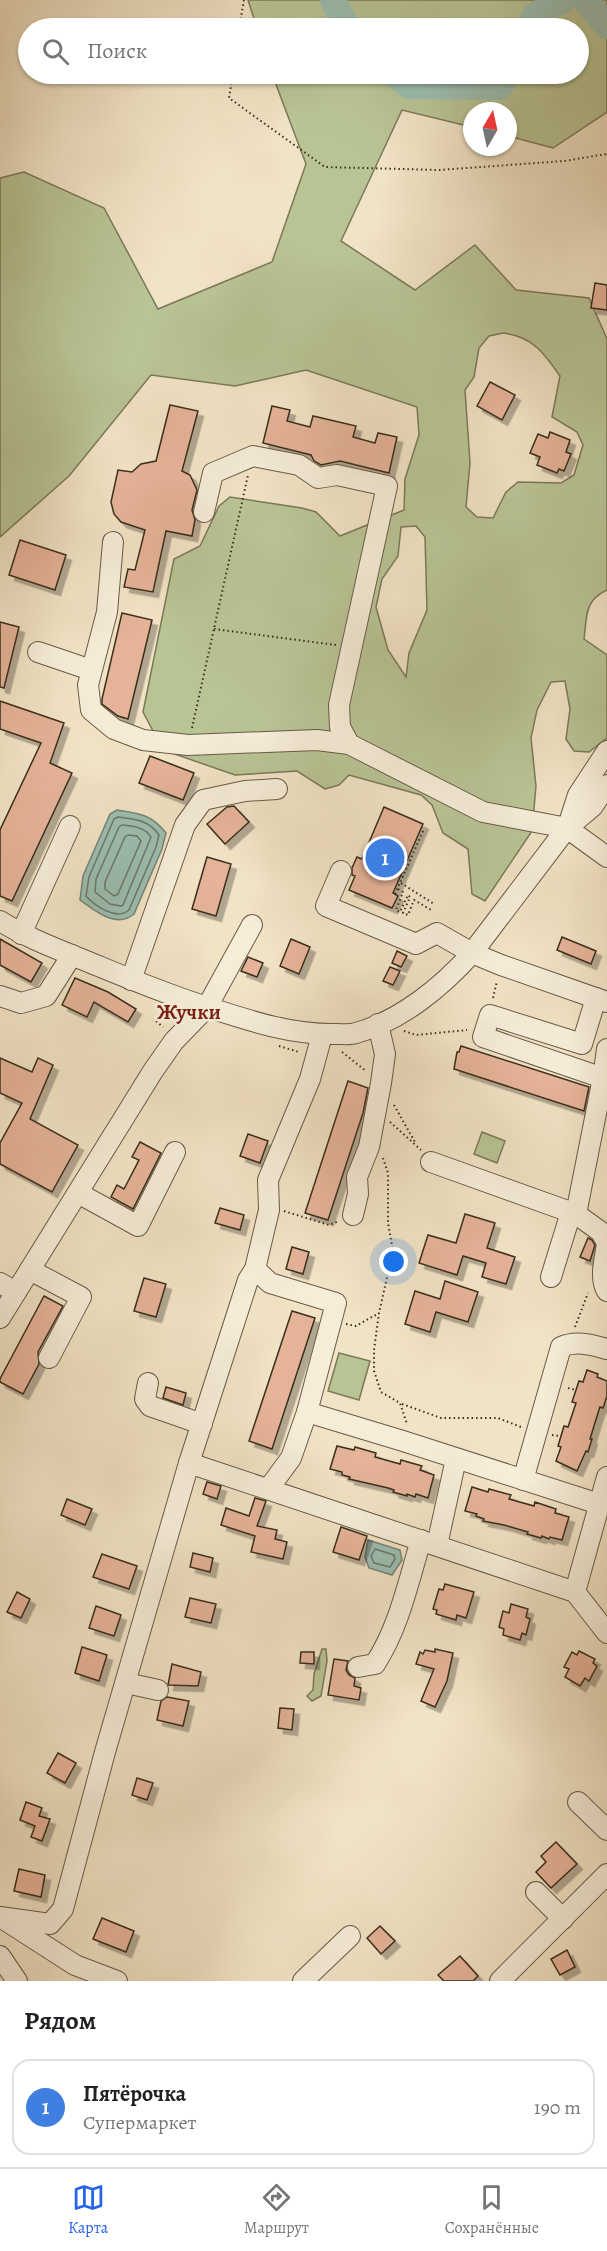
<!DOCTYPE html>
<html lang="ru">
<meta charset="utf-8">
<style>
body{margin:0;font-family:Alegreya,serif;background:#f2f2f2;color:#202124}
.compass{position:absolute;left:463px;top:102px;width:54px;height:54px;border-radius:50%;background:#fff;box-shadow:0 2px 4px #0004;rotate:9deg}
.you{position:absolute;left:394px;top:1262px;width:21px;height:21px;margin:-15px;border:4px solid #fff;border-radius:50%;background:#1a73e8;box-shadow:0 0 0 9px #1a73e833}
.badge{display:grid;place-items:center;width:39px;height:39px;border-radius:50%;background:#2563eb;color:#fff;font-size:20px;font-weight:700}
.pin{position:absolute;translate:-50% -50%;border:3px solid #fff;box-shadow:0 2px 6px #0006}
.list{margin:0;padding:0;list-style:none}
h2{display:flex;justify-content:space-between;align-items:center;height:78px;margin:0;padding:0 24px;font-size:26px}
h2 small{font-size:20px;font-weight:400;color:#757577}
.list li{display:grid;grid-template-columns:39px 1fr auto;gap:18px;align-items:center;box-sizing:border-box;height:96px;margin:0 12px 12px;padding:0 12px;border:2px solid #e0e0e0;border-radius:18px}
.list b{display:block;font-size:22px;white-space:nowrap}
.list p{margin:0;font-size:20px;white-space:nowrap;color:#757577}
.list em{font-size:20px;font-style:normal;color:#757577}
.icon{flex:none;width:33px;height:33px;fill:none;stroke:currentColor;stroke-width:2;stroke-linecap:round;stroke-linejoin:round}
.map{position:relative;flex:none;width:607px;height:1981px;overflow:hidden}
.search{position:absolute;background:#fff;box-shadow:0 2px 4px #0004;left:18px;right:18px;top:18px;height:66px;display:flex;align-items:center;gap:15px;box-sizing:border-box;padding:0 21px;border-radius:33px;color:#757577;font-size:22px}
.sheet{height:186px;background:#fff}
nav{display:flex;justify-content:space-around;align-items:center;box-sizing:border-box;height:84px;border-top:2px solid #e0e0e0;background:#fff;font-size:16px;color:#757577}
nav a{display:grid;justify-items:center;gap:3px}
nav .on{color:#2563eb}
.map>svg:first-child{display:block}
.green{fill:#b9c495;stroke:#7a7959;stroke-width:1.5;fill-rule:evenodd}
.water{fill:#9bbeb1;stroke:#758476;stroke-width:1.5}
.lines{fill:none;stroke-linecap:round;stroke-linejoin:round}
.shore{stroke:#6b7667;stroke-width:1.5}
.river{stroke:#9bbeb1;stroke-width:26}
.building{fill:#e5b398;stroke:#3b2e1d;stroke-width:1.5;filter:url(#shadow)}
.minor-casing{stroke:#685b47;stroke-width:22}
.path{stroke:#3b2e1d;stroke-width:2;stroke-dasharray:1.5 3;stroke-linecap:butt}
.minor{stroke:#f6edd9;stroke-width:20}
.labels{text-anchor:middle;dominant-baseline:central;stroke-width:5;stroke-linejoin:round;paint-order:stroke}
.quarter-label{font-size:21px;font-weight:bold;fill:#7a1f14;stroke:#f6edd9}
</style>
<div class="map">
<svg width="607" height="1981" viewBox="0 0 607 1981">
<defs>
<filter id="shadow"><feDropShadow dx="5.5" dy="5.5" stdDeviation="0" flood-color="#0004"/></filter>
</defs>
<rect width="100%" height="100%" fill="#f1e3c5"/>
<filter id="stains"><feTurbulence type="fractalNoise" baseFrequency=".00333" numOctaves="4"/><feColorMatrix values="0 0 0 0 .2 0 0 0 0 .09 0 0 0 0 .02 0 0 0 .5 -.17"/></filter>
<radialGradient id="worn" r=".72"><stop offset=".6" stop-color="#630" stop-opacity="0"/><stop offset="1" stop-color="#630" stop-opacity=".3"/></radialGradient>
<g class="green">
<path d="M248,0H607V112L553,148L508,136V111H472V127L402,110L341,241L415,290L475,245L516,290L589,298L607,339V590C584,601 587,616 584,639L607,655V738L589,752L574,751L566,739L570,709L565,681L551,682L537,710L531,738L536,786L532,831L485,901L472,894L468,849L443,833L432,805L421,795L349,775L339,785L325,789L297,771L235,775L163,750L143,712L174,559L200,546L219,506L230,497L302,508L316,512L340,536L404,510L405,479L419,435L417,407L306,370L235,386L151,375L69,476L0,537V178L24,172L104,208L158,309L272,262L306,164L272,74H578V28H257ZM503,333C532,336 544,353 560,376L552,417L577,432L583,445L574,475L561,483L518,482L506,492L493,518L477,517L466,507L470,463L465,390L474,377L479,348L489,336ZM416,526L425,537L427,610L409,653L406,677L388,650L376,607L382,579L398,556L401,527Z"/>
<path d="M482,1132L505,1141L497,1163L474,1154Z"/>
<path d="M339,1353L370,1361L359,1400L328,1391Z"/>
<path d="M322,1649H326L327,1661L321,1696L312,1701L307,1696L313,1690L314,1674Z"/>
</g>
<g class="water">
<path d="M117,810C140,814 151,814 166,833L162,849L134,914C116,929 96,911 80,900L83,876L110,814Z"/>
<path d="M368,1540L400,1550L402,1560L392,1575L369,1568L365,1557Z"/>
</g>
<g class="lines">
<g class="shore">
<path d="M118,817C135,819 149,820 159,835L156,847L129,910C117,921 95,906 86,896L89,877L114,819Z"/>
<path d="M122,825C133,826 145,827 151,837L123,905L121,906L110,904L95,892L96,879L119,827Z"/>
<path d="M128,835L137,836L141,841L118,894L114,896L105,889V882L125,837Z"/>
<path d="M375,1549L394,1555L395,1559L390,1567L374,1563L371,1556Z"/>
</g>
<g class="river">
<path d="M333,0L348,28"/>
<path d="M585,0L607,26"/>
<path d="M529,28L535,15L564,0"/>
<path d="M394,74L409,86L500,87L507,74"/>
</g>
</g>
<g class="building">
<path d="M595,283L607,285V310L591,308Z"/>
<path d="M490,382L515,395L502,420L477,406Z"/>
<path d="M170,405L198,411L182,471L190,475L197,490L192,510L195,520L192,536L166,531L153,592L124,587L128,569L135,570L145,530L121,522L114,514L111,502L118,470L132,472L141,464L156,461Z"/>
<path d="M272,406L290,410L287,421L310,427L313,416L356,426L353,437L375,443L378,433L397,437L389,473L340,461L321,465L314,461L311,455L263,443Z"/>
<path d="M550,432L570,440L566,452L571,454L564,471L559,469L557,473L537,465L540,457L530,453L538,434L548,438Z"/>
<path d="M20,540L66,555L55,590L9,575Z"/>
<path d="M122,613L152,620L128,719L118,716L102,704V699Z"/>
<path d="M0,622L19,627L4,688L0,687Z"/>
<path d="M0,701L64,723L50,763L72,773L12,901L0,896V830L41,743L0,729Z"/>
<path d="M150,756L194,773L183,800L139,783Z"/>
<path d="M234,806L249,822L225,844L207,824L227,807Z"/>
<path d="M384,807L423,824L393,893L398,896L392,908L349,890L355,876L352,875V868L357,857L362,859Z"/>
<path d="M207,857L231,864L216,916L192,909Z"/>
<path d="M562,937L596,951L591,964L557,950Z"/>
<path d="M0,939L42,963L31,982L0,965Z"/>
<path d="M291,939L310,947L299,974L280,966Z"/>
<path d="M397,951L407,956L401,967L392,963Z"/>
<path d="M248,957L263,963L257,977L241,971Z"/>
<path d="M390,967L400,971L393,985L383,981Z"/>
<path d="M75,978L108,992L136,1009L128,1022L94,1002L87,1017L62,1005Z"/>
<path d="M461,1046L589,1087L584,1111L454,1069L457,1052H459Z"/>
<path d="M0,1058L32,1072L38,1058L53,1065L30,1119L78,1145L52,1192L0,1164V1143L22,1103L0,1093Z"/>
<path d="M348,1081L368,1088L363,1113L328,1220L305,1213Z"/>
<path d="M248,1134L268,1141L260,1163L240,1156Z"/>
<path d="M140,1142L161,1153L133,1209L111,1197L117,1185L124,1189L139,1160L132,1157Z"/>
<path d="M220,1208L244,1215L240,1230L215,1223Z"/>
<path d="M465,1214L495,1223L487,1248L515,1257L506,1284L482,1277L486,1263L463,1256L457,1275L419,1263L428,1235L456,1243Z"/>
<path d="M588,1238L592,1240L595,1245L590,1261L580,1257Z"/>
<path d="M292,1247L309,1252L303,1274L286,1269Z"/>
<path d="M144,1278L166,1284L156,1317L134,1311Z"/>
<path d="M445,1281L478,1292L468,1322L436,1312L430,1332L405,1324L415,1291L440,1299Z"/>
<path d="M44,1296L63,1306L38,1352L39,1364L23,1394L0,1382V1379Z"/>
<path d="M292,1311L315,1318L272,1449L249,1441Z"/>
<path d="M587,1370L598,1374L597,1377L607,1381V1396L603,1408L600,1407L598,1413L590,1439H592L588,1452L586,1451L577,1471L556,1461L561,1447L558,1446L564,1426L568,1427L576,1403L572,1402L579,1381L583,1382Z"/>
<path d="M166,1387L186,1393L183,1405L163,1398Z"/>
<path d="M337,1446L354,1450L355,1447L376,1453L375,1457L400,1464L401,1460L422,1466L420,1470L434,1475L428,1498L416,1494L415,1497L407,1494V1496L393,1492L394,1490L388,1488L349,1479L350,1477L342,1475V1472L330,1469Z"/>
<path d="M207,1482L221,1486L217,1499L203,1494Z"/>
<path d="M472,1487L488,1492L489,1489L511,1495L509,1499L534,1506L535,1502L556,1509L555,1513L569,1517L562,1540L550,1537L549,1539L542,1536L541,1538L527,1534L528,1532L504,1525L483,1521L484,1519L476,1516L477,1514L465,1511Z"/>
<path d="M255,1498L266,1501L257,1526L277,1530L275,1539L287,1542L283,1559L251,1552L255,1536L221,1525L226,1508L249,1516Z"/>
<path d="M67,1499L92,1509L85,1525L61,1515Z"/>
<path d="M341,1527L367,1536L359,1560L333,1552Z"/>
<path d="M193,1553L213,1558L210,1572L190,1567Z"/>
<path d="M102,1554L137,1566L129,1589L93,1577Z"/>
<path d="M445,1584L474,1592L466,1618L457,1615L456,1620L436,1614L437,1610L433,1609L439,1589L443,1590Z"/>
<path d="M17,1592L30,1599L21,1618L7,1612Z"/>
<path d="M190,1598L216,1604L211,1623L185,1617Z"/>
<path d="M511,1604L528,1609L526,1617L530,1619L526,1635L522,1633L520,1640L503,1635L504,1629L499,1627L503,1611L509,1613Z"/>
<path d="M96,1606L121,1615L114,1636L89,1628Z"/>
<path d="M82,1647L107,1655L99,1681L75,1673Z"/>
<path d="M435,1649L453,1653L447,1681L435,1707L421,1701L434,1669L416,1664L420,1652L423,1654L425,1650L435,1652Z"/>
<path d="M579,1651L595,1659L593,1663L597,1666L589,1681L585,1678L580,1686L565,1677L569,1669L564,1667L572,1652L577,1655Z"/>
<path d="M301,1652H314V1664L300,1663Z"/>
<path d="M334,1659L348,1661L346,1670L349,1675L355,1678L354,1686L361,1688L359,1700L328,1695Z"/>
<path d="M172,1664L201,1672L198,1686L168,1685Z"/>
<path d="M167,1697L189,1701L183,1726L157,1720L161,1701Z"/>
<path d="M280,1708L294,1709L292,1730L278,1728Z"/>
<path d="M58,1753L76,1763L65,1783L47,1773Z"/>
<path d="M137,1778L153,1783L147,1800L132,1795Z"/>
<path d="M26,1802L42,1808L39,1816L50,1819L42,1841L31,1837L35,1826L20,1820Z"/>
<path d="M556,1842L577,1864L551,1888L536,1872L546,1862L541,1856Z"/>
<path d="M19,1869L45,1875L41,1897L14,1891Z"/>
<path d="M102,1918L134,1931L126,1952L93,1939Z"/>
<path d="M380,1926L395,1941L381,1954L367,1938Z"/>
<path d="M567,1950L575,1967L560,1975L551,1959Z"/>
<path d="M460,1956L478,1976L473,1981H444L438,1975Z"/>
</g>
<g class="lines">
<g class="minor-casing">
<g id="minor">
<path d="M204,512L213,473L253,456L299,465L318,478L337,475L387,486L339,705L340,727L349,744L483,812L567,828L607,857"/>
<path d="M113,542L107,612L88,685L91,710L114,729L143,740L188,745L317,740L349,744"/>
<path d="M38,652L91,670"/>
<path d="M568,826L578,795L607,751"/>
<path d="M341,871L326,906L416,944L437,933L472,953L501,965L607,1002"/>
<path d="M0,921C29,939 60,950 91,963C130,979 168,995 207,1007L252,925"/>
<path d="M21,934L70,826"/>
<path d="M131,980L185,825L203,800L245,791L277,789"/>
<path d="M0,996L21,1003L46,996L72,955"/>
<path d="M596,998L582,1044L490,1015L483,1037L603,1078"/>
<path d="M431,1162L576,1214L601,1232L607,1243"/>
<path d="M78,1193L138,1226L175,1152"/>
<path d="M353,1215L358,1194L357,1177L369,1147L381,1083L385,1054L378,1024"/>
<path d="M607,1244C605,1259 599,1278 607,1291"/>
<path d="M255,1269L270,1283L336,1303L307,1412L291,1458L269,1488"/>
<path d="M30,1270L81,1297L49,1358"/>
<path d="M551,1277L568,1222L576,1214L603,1078L607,1049"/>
<path d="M0,1283L16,1292"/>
<path d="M0,1318L153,1071L174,1041L207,1007C250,1021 292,1035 337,1034C343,1034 350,1035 356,1033C400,1021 442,987 472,953L567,828L593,806L607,785"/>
<path d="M148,1383L145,1399L150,1406L202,1424"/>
<path d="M307,1412L403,1441L599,1504"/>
<path d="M189,1463L575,1592L607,1633"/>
<path d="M523,1480L561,1347C576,1340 592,1345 607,1349"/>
<path d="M437,1545L456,1459"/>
<path d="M575,1592L607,1477"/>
<path d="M358,1667L375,1664C399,1627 408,1583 421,1540"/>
<path d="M126,1683L158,1690"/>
<path d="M578,1802L607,1830"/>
<path d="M536,1892L563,1919"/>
<path d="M0,1917L50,1924L63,1909L105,1752L189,1463L248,1280L255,1269L269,1210L268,1180L310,1079L322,1035"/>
<path d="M5,1920L75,1965L117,1981"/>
<path d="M0,1956L17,1981"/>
<path d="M303,1981L350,1936"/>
<path d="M500,1981L607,1874"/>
</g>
</g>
<g class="path">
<path d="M239,28L244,0"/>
<path d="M233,74L229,98L325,167L439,170L564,161L607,154"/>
<path d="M214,629L336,645"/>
<path d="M192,728L248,475"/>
<path d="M401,883L434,904"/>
<path d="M398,889L403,892L396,910L400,912L408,895L410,897L403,913L408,915L414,900L433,911"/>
<path d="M395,894L424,829"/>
<path d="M493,998L497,981"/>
<path d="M156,1021L163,1027"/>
<path d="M404,1031L416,1035L467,1030"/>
<path d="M279,1046L299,1052"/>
<path d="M342,1052L366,1071"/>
<path d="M394,1105L416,1144"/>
<path d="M390,1122L421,1150"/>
<path d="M383,1158L388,1173V1223L393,1251L379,1313L374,1350V1371L381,1392L400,1403L407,1424"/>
<path d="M284,1211L329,1225L339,1221"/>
<path d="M346,1324L356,1326L379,1313"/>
<path d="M575,1327L588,1293"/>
<path d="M568,1388L576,1390"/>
<path d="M402,1404L441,1418H498L521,1427"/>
<path d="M552,1435L561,1436"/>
</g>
<use href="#minor" class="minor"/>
</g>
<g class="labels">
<g class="quarter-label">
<text x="189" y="1012">Жучки</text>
</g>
</g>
<rect width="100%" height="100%" filter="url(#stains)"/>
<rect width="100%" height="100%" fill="url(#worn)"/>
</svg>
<svg class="compass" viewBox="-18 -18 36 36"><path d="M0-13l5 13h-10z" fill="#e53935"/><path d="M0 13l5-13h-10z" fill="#757577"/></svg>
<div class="you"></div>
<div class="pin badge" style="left:385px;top:858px;background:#3f7fe0">1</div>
<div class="search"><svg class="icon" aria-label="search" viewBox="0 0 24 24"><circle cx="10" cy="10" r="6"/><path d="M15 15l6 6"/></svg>Поиск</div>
</div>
<section class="sheet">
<h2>Рядом<small></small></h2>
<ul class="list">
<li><span class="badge" style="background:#3f7fe0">1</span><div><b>Пятёрочка</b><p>Супермаркет</p></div><em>190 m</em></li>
</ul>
</section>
<nav>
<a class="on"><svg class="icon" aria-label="map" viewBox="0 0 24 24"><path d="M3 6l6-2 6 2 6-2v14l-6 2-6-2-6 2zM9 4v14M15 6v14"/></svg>Карта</a>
<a><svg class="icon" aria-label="directions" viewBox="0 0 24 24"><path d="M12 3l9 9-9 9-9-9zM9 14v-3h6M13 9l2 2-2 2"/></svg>Маршрут</a>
<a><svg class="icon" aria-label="saved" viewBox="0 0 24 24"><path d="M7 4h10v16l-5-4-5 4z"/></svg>Сохранённые</a>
</nav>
